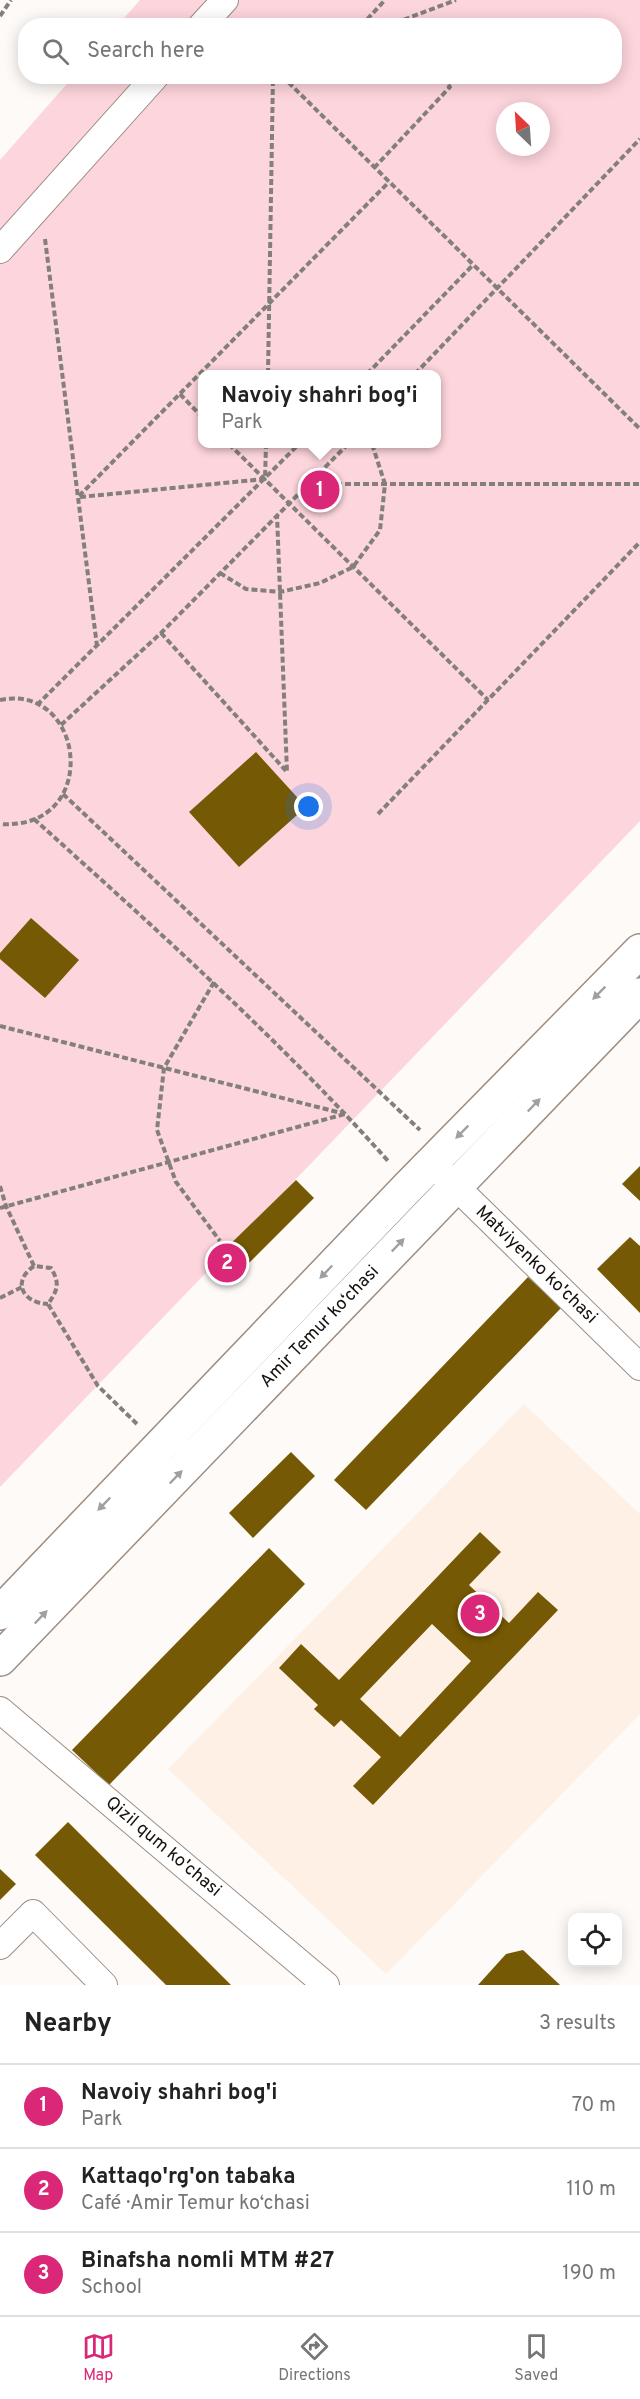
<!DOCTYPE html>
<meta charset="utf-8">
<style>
body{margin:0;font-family:Overpass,sans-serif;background:#f2f2f2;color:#222}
.controls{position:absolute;right:18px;bottom:18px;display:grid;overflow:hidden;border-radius:12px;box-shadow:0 3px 15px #0003}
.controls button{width:54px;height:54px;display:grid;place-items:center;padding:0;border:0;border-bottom:2px solid #e0e0e0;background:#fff;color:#222;font:30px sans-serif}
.compass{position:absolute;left:496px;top:102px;width:54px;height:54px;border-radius:50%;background:#fff;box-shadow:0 3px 15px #0003;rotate:335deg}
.you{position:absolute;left:309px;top:807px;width:21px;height:21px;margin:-15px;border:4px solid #fff;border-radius:50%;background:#1a73e8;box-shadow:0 0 0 9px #1a73e833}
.badge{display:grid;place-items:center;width:39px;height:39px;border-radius:50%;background:#db2777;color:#fff;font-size:20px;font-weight:700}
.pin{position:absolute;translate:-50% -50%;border:3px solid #fff;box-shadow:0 2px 6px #0006}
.popup{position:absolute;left:198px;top:370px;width:243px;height:78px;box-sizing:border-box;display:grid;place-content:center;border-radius:12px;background:#fff;filter:drop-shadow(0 2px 4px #0005);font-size:20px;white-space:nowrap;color:#767676}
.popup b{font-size:22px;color:#222}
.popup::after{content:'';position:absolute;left:50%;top:100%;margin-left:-12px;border:12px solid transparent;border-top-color:#fff}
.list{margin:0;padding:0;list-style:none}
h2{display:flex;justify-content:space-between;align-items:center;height:78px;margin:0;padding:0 24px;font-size:26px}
h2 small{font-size:20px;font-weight:400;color:#767676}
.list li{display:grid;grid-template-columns:39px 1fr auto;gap:18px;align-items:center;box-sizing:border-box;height:84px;padding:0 24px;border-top:2px solid #e0e0e0}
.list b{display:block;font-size:22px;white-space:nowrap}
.list p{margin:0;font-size:20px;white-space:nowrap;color:#767676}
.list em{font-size:20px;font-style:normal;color:#767676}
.icon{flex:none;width:33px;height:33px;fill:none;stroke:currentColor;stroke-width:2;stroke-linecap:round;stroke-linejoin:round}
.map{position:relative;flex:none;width:640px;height:1985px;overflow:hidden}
.search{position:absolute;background:#fff;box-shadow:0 3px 15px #0003;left:18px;right:18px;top:18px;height:66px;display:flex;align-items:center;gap:15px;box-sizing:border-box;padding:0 21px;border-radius:24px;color:#767676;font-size:22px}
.sheet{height:330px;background:#fff}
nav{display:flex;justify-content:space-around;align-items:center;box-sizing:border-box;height:84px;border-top:2px solid #e0e0e0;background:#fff;font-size:16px;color:#767676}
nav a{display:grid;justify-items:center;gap:3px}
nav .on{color:#db2777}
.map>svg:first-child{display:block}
.built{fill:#fef0e5}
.green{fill:#fdd5dc;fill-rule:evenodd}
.building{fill:#765904;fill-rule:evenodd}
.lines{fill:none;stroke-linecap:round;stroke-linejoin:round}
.street-casing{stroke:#9d8d82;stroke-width:28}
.secondary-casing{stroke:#9d8d82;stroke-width:36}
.path{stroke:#837f7b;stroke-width:4;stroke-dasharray:6 3;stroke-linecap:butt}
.street{stroke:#fff;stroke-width:26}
.secondary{stroke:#fff;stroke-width:33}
.oneway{fill:#a2a09f}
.labels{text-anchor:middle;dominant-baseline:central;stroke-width:6;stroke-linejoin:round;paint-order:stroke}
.street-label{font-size:18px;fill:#17120e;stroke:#fff}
</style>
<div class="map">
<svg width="640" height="1985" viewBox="0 0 640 1985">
<rect width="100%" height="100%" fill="#fdfaf7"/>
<path class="built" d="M524,1404L640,1514V1714L386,1974L168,1769Z"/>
<path class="green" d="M140,0H640V821L0,1487V160L73,77L614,76V26L118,25ZM505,111H541V147H505ZM203,374H437V444H203Z"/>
<g class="building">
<path d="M256,752L306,807L239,867L189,812Z"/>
<path d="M31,918L79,960L45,998L0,959V953Z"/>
<path d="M640,1166V1201L622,1184Z"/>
<path d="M296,1180L314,1198L239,1273L220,1254Z"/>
<path d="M630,1237L640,1246V1313L597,1269Z"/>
<path d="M528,1277L561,1308L366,1510L334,1480Z"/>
<path d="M291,1452L315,1476L253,1538L229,1513Z"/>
<path d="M480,1532L501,1552L469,1585L509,1623L538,1592L558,1610L373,1805L353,1786L381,1757L341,1720L334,1727L314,1709L318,1705L279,1668L301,1644L339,1680ZM432,1624L471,1661L400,1737L360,1699Z"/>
<path d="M269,1548L305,1584L109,1785L72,1750Z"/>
<path d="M68,1822L231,1985H166L35,1855Z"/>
<path d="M0,1869L16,1884L0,1900Z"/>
<path d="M523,1950L560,1985H478L506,1954Z"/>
</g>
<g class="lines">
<g class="street-casing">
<g id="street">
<path d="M201,26L225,0"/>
<path d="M0,250L156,76"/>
<path d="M443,1174L640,1367"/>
<path d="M0,1710L326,1985"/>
<path d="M0,1946L33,1913L104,1985"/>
</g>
</g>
<g class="secondary-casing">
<g id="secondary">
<path d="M0,1613L410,1185L640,951"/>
<path d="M0,1659L640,995"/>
</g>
</g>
<g class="path">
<path d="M0,16L11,0"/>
<path d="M361,26L385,0"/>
<path d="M387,26L456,0"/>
<path d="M282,76L640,429"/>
<path d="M374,168L450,87L441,76"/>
<path d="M45,239L97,646"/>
<path d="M268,374L273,76"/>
<path d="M367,374L473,265"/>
<path d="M415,374L640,139"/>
<path d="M180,394L203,418"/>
<path d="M229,444L488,700"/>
<path d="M309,484H640"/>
<path d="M79,496L389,182"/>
<path d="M80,497L265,479L266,444"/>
<path d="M220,573L246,589L280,592L320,583L353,567L380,530L385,484L372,444"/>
<path d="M161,633L287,772L277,515"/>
<path d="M0,700C86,682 102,831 0,824"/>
<path d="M37,705L299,444"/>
<path d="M61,725L161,633L348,444"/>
<path d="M63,794L420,1130"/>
<path d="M378,814L640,542"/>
<path d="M34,819C156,929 279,1039 389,1162"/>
<path d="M214,982L164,1068L157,1130L176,1182L220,1241"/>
<path d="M0,1026L345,1114"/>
<path d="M0,1186L6,1206L34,1266L51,1268C60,1283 58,1290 48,1304L98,1386L138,1425"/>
<path d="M0,1208L345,1114"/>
<path d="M34,1266C11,1282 23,1303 48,1304"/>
<path d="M0,1298L22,1287"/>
</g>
<use href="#street" class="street"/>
<use href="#secondary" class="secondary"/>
</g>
<defs><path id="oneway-solid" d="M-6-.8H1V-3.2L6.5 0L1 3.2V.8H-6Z" transform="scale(1.5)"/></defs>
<g class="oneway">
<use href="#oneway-solid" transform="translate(599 993) rotate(135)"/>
<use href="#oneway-solid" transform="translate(534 1105) rotate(-46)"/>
<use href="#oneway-solid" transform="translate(462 1132) rotate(135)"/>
<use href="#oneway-solid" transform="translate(398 1245) rotate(-46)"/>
<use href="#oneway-solid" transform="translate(326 1272) rotate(134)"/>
<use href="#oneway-solid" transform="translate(176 1477) rotate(-46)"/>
<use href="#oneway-solid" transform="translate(104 1504) rotate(134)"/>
<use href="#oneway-solid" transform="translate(41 1617) rotate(-46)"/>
</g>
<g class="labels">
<g class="street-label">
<text transform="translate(536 1265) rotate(44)">Matviyenko ko'chasi</text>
<text transform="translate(320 1327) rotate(-46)">Amir Temur ko‘chasi</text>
<text transform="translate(163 1847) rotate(40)">Qizil qum ko'chasi</text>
</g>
</g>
</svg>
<div class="controls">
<button><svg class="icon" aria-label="locate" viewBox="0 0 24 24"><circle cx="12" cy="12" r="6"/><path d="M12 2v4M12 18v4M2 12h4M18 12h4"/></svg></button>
</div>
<svg class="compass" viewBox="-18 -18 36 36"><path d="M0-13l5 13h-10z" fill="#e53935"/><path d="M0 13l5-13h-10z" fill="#767676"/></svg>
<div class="you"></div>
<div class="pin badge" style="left:320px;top:490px">1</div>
<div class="popup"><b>Navoiy shahri bog'i</b>Park</div>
<div class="pin badge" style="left:227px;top:1263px">2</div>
<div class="pin badge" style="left:480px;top:1614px">3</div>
<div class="search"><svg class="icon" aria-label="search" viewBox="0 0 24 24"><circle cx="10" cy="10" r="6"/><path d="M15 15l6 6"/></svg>Search here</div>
</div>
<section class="sheet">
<h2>Nearby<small>3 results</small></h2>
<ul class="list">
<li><span class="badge">1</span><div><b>Navoiy shahri bog'i</b><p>Park</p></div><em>70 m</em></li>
<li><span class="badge">2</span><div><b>Kattaqo'rg'on tabaka</b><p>Café · Amir Temur ko‘chasi</p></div><em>110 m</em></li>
<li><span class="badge">3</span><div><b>Binafsha nomli MTM #27</b><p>School</p></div><em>190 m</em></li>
</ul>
</section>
<nav>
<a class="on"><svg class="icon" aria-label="map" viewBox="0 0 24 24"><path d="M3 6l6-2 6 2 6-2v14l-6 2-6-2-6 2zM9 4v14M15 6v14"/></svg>Map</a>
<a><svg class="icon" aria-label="directions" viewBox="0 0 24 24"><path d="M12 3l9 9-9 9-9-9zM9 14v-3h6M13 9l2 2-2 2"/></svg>Directions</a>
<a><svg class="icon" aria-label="saved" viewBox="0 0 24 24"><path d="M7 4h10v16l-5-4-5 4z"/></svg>Saved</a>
</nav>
